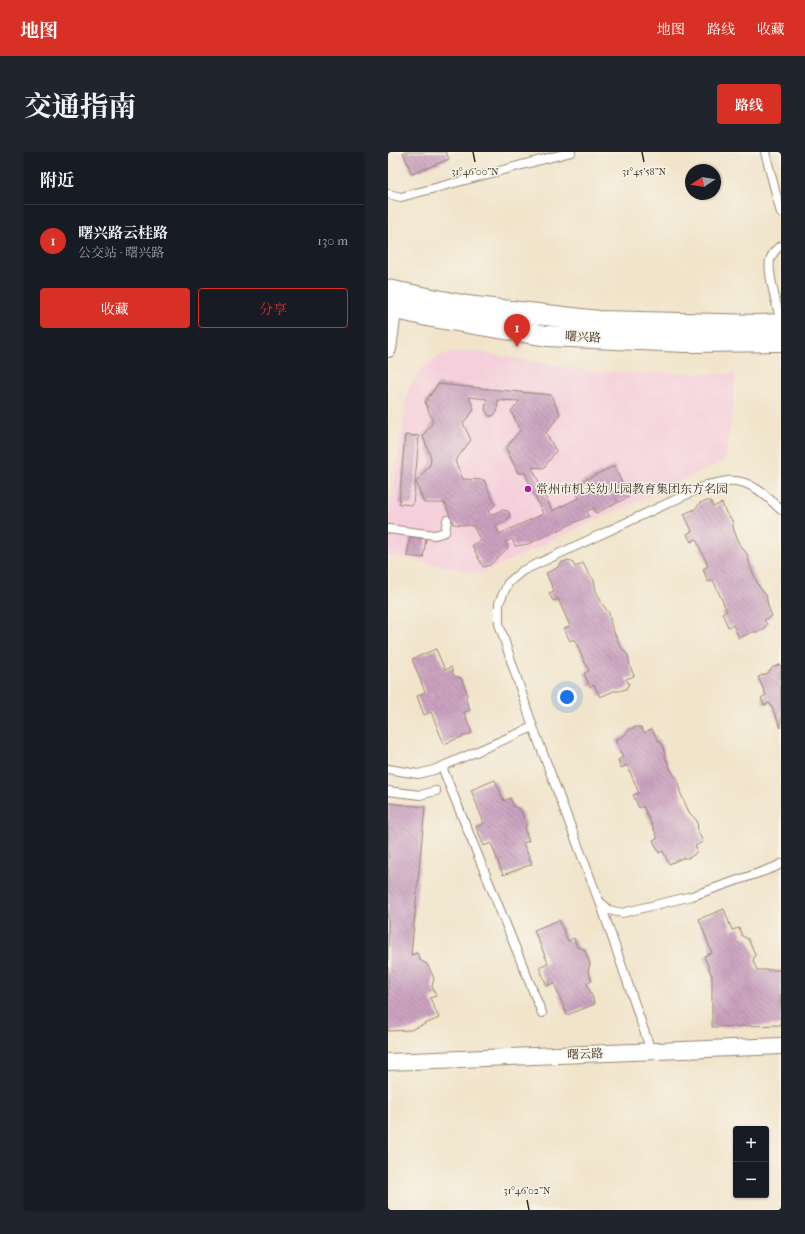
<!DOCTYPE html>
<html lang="zh">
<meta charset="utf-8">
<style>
body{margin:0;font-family:"IM FELL French Canon","Noto Serif SC",serif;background:#20242c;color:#f1f3f6}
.controls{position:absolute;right:12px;bottom:12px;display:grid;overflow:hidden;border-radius:4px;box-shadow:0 1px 3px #0004}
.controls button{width:36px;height:36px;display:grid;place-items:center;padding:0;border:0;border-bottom:1px solid #363941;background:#171b24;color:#f1f3f6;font:20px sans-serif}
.compass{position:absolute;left:297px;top:12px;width:36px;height:36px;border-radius:50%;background:#171b24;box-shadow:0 1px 3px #0004;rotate:258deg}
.you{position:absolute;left:179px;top:545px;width:14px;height:14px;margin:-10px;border:3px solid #fff;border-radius:50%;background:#1a73e8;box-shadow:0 0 0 6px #1a73e833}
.badge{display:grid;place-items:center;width:26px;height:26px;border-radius:50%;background:#d93025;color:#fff;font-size:13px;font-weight:700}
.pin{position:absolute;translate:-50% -33px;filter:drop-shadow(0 1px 2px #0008)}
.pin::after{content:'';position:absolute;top:21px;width:14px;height:12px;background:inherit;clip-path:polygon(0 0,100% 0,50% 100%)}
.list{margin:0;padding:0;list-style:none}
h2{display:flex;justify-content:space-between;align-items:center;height:52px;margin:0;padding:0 16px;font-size:17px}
h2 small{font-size:13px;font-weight:400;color:#9ea1a6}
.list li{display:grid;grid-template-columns:26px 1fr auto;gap:12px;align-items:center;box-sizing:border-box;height:72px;padding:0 16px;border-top:1px solid #363941}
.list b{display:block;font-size:15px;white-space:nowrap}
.list p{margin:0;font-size:13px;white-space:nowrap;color:#9ea1a6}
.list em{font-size:13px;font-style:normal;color:#9ea1a6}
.actions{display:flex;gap:8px;padding:12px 16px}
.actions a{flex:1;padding:9px 0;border:1px solid #d93025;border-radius:4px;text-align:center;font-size:14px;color:#d93025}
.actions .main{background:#d93025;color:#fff}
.map{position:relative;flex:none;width:393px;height:1058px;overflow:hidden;border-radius:4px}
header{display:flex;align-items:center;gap:24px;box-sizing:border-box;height:56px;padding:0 20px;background:#d93025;color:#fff}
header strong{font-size:19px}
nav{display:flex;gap:22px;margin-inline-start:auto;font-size:14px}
.intro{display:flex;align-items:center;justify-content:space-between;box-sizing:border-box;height:96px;padding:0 24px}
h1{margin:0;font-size:28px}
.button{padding:10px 18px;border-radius:4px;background:#d93025;color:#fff;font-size:14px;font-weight:700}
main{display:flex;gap:24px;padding:0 24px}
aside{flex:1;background:#171b24;border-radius:4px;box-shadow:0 1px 3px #0004}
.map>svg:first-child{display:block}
.built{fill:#f5cfdb}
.building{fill:url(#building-back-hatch);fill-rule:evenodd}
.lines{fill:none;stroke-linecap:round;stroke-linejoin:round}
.service-casing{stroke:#968774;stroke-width:10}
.minor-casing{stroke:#968774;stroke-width:18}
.tertiary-casing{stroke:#968774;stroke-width:22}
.service{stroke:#fff;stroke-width:8}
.minor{stroke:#fff;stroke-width:16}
.tertiary{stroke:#fff;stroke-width:20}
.ticks{fill:none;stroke:#3b2a1e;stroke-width:1.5}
.poi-dot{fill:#b5179e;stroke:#f7f3e8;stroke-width:1.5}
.labels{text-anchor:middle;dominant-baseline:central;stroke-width:3;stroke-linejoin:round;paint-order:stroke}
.street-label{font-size:12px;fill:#3b2a1e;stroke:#f7f3e8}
.poi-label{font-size:12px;fill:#3b2a1e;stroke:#f7f3e8;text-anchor:start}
.ticks-label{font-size:10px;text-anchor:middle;fill:#3b2a1e;stroke:#f7f3e8;stroke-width:3;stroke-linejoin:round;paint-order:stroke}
</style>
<header>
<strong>地图</strong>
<nav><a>地图</a><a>路线</a><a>收藏</a></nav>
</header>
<div class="intro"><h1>交通指南</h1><a class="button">路线</a></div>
<main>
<aside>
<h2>附近<small></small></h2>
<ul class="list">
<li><span class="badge">1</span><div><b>曙兴路云桂路</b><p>公交站 · 曙兴路</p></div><em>130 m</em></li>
</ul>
<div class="actions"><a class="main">收藏</a><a>分享</a></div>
</aside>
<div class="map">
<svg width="393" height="1058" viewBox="0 0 393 1058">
<defs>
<pattern id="building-back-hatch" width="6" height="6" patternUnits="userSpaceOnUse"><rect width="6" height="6" fill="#cba2c0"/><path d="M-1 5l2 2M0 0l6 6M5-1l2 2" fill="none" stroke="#a6849b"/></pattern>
</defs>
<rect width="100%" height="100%" fill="#f7f3e8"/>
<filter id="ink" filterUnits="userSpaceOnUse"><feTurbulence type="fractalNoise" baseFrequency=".025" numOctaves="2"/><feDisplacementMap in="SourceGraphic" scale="8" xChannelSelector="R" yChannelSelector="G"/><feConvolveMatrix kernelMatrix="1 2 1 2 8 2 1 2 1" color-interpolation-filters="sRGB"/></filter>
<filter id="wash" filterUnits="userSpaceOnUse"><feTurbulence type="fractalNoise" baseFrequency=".012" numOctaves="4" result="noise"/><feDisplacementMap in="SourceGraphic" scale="16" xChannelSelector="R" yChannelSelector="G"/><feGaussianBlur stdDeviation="0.9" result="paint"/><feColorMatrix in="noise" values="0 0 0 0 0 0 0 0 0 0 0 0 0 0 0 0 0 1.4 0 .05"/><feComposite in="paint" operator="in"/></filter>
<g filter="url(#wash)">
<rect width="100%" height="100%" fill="#f1e4ca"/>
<path class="built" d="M82,199L210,220L348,222L338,308L92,422L0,403V366L20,238L32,218L55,202Z"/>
<g id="blocks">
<g class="building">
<path d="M15,0H58L61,7L24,22Z"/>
<path d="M50,232L163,243L172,262L158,281L168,299L156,316L144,315L164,359L191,346L189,341L195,329L226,314L241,345L208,361L206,356L199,359L201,364L140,392L127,394L124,387L117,390L120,396L102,413L95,415L84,393L93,389L85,374L65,372L57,351H36L28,330L42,313L43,306L35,284L45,270L37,250ZM81,245L99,247L97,258L101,264H105L109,260L110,248L132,249L123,259L132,278L118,296L130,321H137L155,362L111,382L108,374L119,369L122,363L120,359L114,358L103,363L100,360L107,353L96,328L75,327L67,309L83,288L75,271L86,258Z"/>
<path d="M17,283L31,284L25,353L11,352Z"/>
<path d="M318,349H323L325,355L334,351L338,361L344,368L346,379L353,394L359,402L362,414L371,435L378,443L380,454L384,464L376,468L379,472L376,477L369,480H364L351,486L345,473L340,475L334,461L339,459L325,428L320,430L315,417L320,414L308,387L303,390L299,382L304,379L296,362L307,357L312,351Z"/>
<path d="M22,385L38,387L35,406L19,404Z"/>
<path d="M180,408L184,409L187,415L195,411L200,421L206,428L208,439L215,453L221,461L223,473L232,494L240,503L242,514L246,524L238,527L241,532L238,537L231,539H226L212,545L206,533L202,535L196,521L201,519L186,487L182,489L176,477L182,474L170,447L165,449L161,441L166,439L158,421L169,416L173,411Z"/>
<path d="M48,497L57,518L63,515L66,524L73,526L79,541L78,548L82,558L76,560L84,581L56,592L43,560L36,563L29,544L37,540L24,507Z"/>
<path d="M391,513H393V576L382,551L376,553L373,546L378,543L370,525L380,521L385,515Z"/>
<path d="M248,575H253L256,581L264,577L269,587L275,594L277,605L284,620L290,628L292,640L301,660L309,669L310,680L315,690L307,694L309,698L306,703L300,706H295L281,712L275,699L271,701L265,688L270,686L255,654L251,656L245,643L251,641L239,613L233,616L230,608L235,605L227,588L237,583L242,577Z"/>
<path d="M107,628L116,649L122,646L126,655L132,657L138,672L137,679L141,689L135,691L144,712L115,723L103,691L96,694L88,675L96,671L83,638Z"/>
<path d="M0,651L37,655L23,803L29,801L33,809L39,812L46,826L44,834L48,844L42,846L51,866L23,878L0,879Z"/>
<path d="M336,757L344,778L351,776L354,784L360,787L367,802L365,809L369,818H393V873L324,875V824L316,804L324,801L311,767Z"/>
<path d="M171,768L180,789L186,786L189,795L196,797L202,812L200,819L204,829L199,831L207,852L179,863L166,831L159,834L151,815L160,811L146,778Z"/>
</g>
</g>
</g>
<g filter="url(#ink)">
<use href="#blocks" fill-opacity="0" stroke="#968774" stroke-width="1"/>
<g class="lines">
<g class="service-casing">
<g id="service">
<path d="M377,0L393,61"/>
<path d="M0,42L13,45L183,0"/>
<path d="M393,94C387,97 384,102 382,108C379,122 390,156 393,171"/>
<path d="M393,358C379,344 362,327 340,329C333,330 326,332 319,333L134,419L120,431L111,451V472L145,575L211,749L221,758L234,761L304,744L385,716L393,712"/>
<path d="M0,377L47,383L57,380L59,368"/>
<path d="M54,615L154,861"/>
<path d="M0,617L30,622L46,618L145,575"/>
<path d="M0,639L32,643L48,639"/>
<path d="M212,750L263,899"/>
</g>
</g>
<g class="minor-casing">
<g id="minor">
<path d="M0,197L7,145"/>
<path d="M0,910L393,894"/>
</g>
</g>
<g class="tertiary-casing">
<g id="tertiary">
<path d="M0,138L79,154L211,169L372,173L393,172"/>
<path d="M0,155L44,165L159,184L298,190L393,189"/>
</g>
</g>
<use href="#service" class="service"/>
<use href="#minor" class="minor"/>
<use href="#tertiary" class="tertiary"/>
</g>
</g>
<path class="ticks" d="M85,0L87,10M254,0L256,10M139,1048L141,1058"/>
<circle class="poi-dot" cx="140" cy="337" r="4"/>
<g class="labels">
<g class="street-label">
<text transform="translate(195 185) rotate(3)">曙兴路</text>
<text transform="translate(197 902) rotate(-2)">曙云路</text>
</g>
<g class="poi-label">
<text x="148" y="337">常州市机关幼儿园教育集团东方名园</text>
</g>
</g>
<g class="ticks-label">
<text x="87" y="23">31°46'00"N</text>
<text x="256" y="23">31°45'58"N</text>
<text x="139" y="1042">31°46'02"N</text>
</g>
</svg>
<div class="controls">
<button>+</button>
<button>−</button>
</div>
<svg class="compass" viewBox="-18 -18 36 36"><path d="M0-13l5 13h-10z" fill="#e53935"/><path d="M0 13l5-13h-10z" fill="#9ea1a6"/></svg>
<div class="you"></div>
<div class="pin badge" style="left:129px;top:195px">1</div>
</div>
</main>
